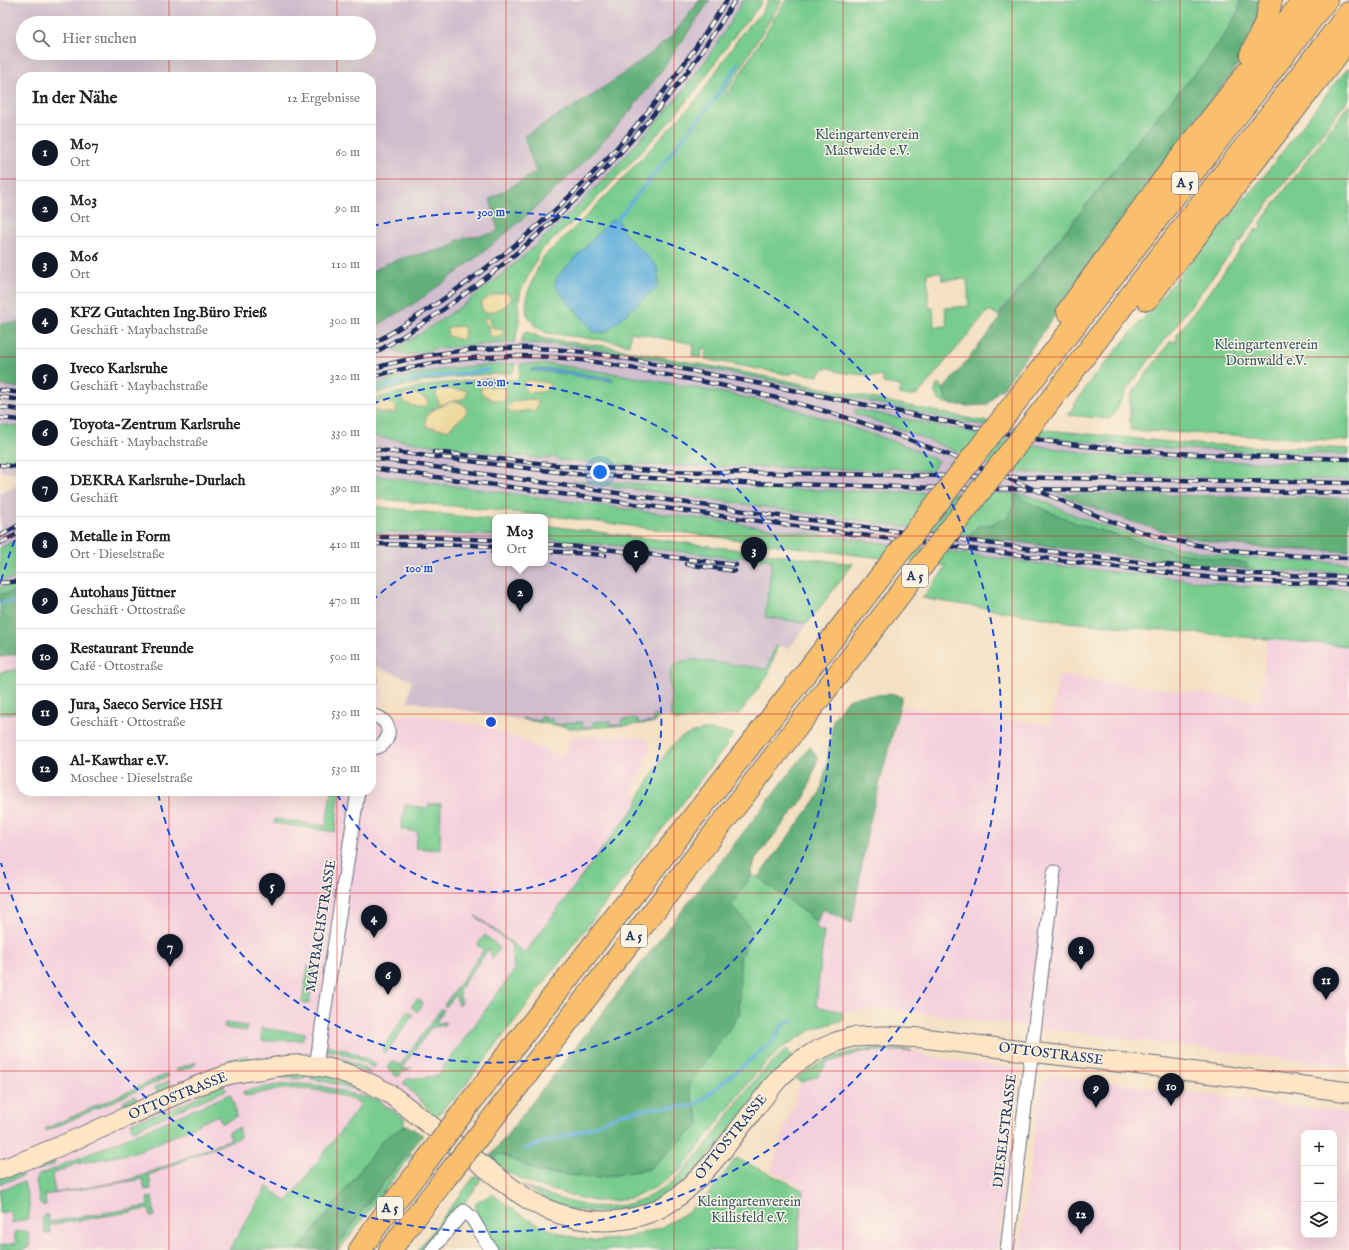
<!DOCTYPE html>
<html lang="de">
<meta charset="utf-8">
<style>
body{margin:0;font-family:"IM FELL English",serif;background:#f2f2f2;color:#202124}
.controls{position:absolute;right:12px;bottom:12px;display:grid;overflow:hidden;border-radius:8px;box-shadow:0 4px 16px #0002}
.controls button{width:36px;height:36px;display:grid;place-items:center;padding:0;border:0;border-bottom:1px solid #e0e0e0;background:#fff;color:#202124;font:20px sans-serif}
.you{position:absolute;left:600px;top:472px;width:14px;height:14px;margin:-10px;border:3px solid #fff;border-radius:50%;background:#1a73e8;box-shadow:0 0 0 6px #1a73e833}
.badge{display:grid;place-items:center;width:26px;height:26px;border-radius:50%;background:#111827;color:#fff;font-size:13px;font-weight:700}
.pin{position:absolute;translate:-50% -33px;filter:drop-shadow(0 1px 2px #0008)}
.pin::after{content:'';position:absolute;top:21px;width:14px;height:12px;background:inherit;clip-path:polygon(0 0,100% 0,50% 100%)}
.popup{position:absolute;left:492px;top:514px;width:56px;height:52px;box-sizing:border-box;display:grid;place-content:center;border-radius:8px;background:#fff;filter:drop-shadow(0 1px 3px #0005);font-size:13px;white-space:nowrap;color:#757577}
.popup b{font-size:15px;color:#202124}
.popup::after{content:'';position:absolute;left:50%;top:100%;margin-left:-8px;border:8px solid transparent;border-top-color:#fff}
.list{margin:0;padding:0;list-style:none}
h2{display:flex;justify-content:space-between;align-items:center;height:52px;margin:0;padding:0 16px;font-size:17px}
h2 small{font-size:13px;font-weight:400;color:#757577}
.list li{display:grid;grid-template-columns:26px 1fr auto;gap:12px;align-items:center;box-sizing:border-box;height:56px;padding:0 16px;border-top:1px solid #e0e0e0}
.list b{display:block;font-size:15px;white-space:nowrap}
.list p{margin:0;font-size:13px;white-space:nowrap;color:#757577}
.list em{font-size:13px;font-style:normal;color:#757577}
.icon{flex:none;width:22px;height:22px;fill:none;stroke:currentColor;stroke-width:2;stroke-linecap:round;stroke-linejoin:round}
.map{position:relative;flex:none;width:1349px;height:1250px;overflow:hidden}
.search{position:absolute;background:#fff;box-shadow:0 4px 16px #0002;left:16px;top:16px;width:360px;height:44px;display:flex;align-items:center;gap:10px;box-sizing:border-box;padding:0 14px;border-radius:22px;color:#757577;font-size:15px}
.panel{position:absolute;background:#fff;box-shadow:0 4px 16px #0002;left:16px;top:72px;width:360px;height:724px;border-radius:16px}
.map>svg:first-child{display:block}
.built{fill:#f4cfdd;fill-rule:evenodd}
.industrial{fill:#d0bdcd;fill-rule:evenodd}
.green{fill:#78cc8e;stroke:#4a7e76;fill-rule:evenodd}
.forest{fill:#62b079;stroke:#3e706c}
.sand{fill:#eeda9e;stroke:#84847e}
.water{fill:#62b0dc;stroke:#3e709d}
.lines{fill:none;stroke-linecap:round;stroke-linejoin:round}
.stream{stroke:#62b0dc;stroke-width:3.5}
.street-casing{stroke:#676d81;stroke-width:15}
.secondary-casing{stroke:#676d81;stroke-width:21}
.highway-casing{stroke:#676d81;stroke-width:24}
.street{stroke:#fff;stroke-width:13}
.secondary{stroke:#fde5c5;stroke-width:19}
.highway{stroke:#f9bf6d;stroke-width:22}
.rail-casing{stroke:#1b2f5e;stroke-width:4.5}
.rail{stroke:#fcf5e5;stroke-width:3;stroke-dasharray:9;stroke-linecap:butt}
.highway-bridge-casing{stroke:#676d81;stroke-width:24;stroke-linecap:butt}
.highway-bridge{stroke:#f9bf6d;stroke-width:22}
.grid{fill:none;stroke:#d62828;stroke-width:1;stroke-opacity:0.55}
.ring{fill:none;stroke:#1d4ed8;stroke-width:2;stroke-dasharray:7 5}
.labels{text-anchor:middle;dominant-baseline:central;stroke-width:3;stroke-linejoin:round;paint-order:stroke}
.shield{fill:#fcf5e5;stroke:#5e6a86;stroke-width:1}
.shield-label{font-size:13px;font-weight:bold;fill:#1b2f5e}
.park-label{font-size:14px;fill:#32566a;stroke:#fcf5e5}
.street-label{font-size:14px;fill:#1b2f5e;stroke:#fcf5e5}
.centre{fill:#1d4ed8;stroke:#fcf5e5;stroke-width:2}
.ring-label{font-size:12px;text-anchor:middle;font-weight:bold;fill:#1d4ed8;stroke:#fcf5e5;stroke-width:3;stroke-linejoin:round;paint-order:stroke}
</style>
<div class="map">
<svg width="1349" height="1250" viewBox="0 0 1349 1250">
<rect width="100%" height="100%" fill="#fcf5e5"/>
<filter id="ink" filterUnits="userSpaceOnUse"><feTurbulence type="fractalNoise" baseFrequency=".025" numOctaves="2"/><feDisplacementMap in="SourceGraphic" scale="8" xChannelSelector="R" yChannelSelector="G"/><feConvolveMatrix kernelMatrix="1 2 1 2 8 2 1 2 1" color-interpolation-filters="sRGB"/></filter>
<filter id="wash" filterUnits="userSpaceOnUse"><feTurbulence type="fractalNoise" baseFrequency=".012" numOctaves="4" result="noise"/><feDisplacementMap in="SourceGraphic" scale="16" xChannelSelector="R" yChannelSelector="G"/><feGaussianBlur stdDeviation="0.9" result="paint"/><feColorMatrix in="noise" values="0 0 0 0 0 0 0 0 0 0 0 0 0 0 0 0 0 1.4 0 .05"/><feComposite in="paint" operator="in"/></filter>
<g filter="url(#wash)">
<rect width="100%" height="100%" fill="#f4e0c3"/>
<g class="built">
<path d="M1267,639L1349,646V1067L884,1008L841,1012L816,1007L824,931L816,928L817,922L822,908L852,923L867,839L902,706L1051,725L1058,676L1261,701Z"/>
<path d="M21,653V791H371V683L379,684L383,692L378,710L392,718L399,716L416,714L489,727L563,757L573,737L631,736L647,739L651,748L632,794L639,797L637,805L611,837L525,954L514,971L437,1076L421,1102L405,1119H401L361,1104L286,1202L268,1187L229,1250H0V657Z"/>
<path d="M874,1051H914L930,1057L1021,1069L997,1250H798L804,1187L771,1171L803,1077L829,1060Z"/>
<path d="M1050,1075L1349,1113V1250H1019L1040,1089ZM1304,1133H1334V1235H1304Z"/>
</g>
<g class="industrial">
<path d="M0,0H700L671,38L637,64L596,93L536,172L490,199L498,230L494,233L464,238L456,241L449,248L406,257L371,272V77H21V322L0,324ZM23,23H369V53H23Z"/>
<path d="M710,0H743L704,63L678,98L626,156L557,226L520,259L465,303L394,350L421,352L439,348L504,342L570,345L656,359L783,383L925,414L1067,440L1164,448L1284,453L1349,454V463L1246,462L1107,456L1040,446L855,409V414L910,433L1007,472L1184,477L1349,480V498L1057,493L1123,519L1189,537L1277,548L1349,551V563L1262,559L1219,554L1181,548L1150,539L1083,518L1032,497L1008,493L981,494L788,489L693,487L596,481L577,482L729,502L970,536L1169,562L1204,566L1284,571L1349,572V590H1308L1243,586L1033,563L371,475V436L445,447L449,445L456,446L459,449L552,457H557L560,460L640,465L642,464L651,465L729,467L744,466L748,467L813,468L822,467L825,469L882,470L887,468L897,469L901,470H933L914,449L841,424L785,406L729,394L583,369L550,364H515L459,367L405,376L371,385V329L432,291L525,218L576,169L611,133L646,91L680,46Z"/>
<path d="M0,385L21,388V427L0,424Z"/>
<path d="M0,460L21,461V473L0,471Z"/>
<path d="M21,484V537L0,548V492Z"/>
<path d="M371,506L495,520V563H545V525L853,564L789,648L778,646L768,675L739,714L676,721L671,717L658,718L654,723L577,729L408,701L411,682L410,680L373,665L371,652Z"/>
<path d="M21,578V584L0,587V580Z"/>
</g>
<g class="green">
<path d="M743,0H763L757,9L737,32L698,87L671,120L603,192L575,220L541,250L523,286L520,294L518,304L519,321L515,342L439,348L407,355L394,350C418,335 442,320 464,304C530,255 590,197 643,136C655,124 666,111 677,98C702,68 724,34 743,0ZM490,318V324L492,327L501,329V336L494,338L488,324ZM457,326L464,327L465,334L459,340L455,338L447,328Z"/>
<path d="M769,0H782L726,92L727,95L786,0H1240L1239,10L1224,35L1205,62L1159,114L998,315L988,311L918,394L911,396L899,394L901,386L883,383V377L838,372L831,368H824L818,376L794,372L791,374V375L705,359L706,348H702L701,358L692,356L694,344L631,332L629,345L610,341L547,333L535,326L527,314L526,306L528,292L542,258L570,232L610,192L699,97L742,33L761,13ZM941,272L942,280L967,279L969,306L945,308L947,326L934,327L933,308H929L927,273Z"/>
<path d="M1349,68V98L1128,388L1114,414L1110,419L1068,415L1090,381L1155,305L1192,260L1264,176L1335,83Z"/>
<path d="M1349,104V441L1130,430V396L1170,342L1177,341V335L1255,230L1262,228L1261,222Z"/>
<path d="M524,332H527L544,339L603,346L784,380L977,420L1038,429L1190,444L1249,446L1265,448L1309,447L1349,449V454L1284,453L1164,448L1067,440L959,421L783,383L656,359L570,345L521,343Z"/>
<path d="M515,364V367L512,373C493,374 474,375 456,377C427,380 399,387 371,395V385C418,371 466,365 515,364Z"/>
<path d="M520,364H550L624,375L729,394L785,406L890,440L914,449L938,461L932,471L901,470C895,468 888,468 882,470L825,469L822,467L813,468L748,467L744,466L729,467L651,465L643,464L640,465L559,460C556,456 552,457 548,459L459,449C455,445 451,445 445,447L371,436V400L392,394L436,384L486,379L516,380C521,376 520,370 520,364ZM527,380L549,383L550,385L537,393L528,392L525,387ZM489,386L501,387L506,390L499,401L493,400L482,394L483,387ZM440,389L462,390L465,398L439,403L436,396ZM413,393L426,399L428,400L414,406L405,403L403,395ZM526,399H533L531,410L518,413L514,401ZM379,402L392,403L394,413C387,413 377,414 373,408ZM453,402L464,404L463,416L448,430L427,427C427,424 427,419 427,416C430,407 446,405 453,402Z"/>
<path d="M938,384L944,389L945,397L951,404C942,403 935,400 935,390Z"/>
<path d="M855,409L1040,446L1107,456L1246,462L1349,463V480L1184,477L1007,472L910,433L855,414Z"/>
<path d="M0,424L21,427V461L0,460Z"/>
<path d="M371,475L1033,563L1243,586L1308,590H1349V646L1068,622L922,598L947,566L857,555L552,516L371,498Z"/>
<path d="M573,481C615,481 657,486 700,487C793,490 887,491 981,494C990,494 999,493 1008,493C1030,492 1061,510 1082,518C1114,530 1148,540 1181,548C1236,560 1293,561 1349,563V572L1284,571L1249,569L1246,563L1174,552L1125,538L1078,524L1027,502L1016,494L1014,505L1007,518L989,525L978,526L970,536L729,502Z"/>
<path d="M371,506L495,520V535L371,532Z"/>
<path d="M545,525L549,526L853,564L808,623L765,617L772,560L739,556L738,559L686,552L545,539Z"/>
<path d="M21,537V578L0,580V548Z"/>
<path d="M21,584V591L0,594V587Z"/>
<path d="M778,645L768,675L739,714L676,721L671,717C671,707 671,698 670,688C670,666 671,660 696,660L767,669L775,646Z"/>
<path d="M21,669V712L0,715V672Z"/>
<path d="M657,715L658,718L654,723L577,729L522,719V718L540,721L541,717H545V720L553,719L554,724L564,725L565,723L582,722V727L593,726V722L610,721V725H621V720L638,719V723L654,722L653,716Z"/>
<path d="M704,730H711L734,734L726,744L727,745L453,1101L451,1099L436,1118L418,1098L403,1083L407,1079L437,1076L514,971L511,944L475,916H476L525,953L611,837L637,805L639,797C649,782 666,747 681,738C688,734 696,732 704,730Z"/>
<path d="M331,791H340L335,832L274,823L275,819L326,826Z"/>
<path d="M429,804H441L440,850L415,848L418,832L401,829L405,805L428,808Z"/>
<path d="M751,876L758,877L817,922L816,928L824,931L816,1006L842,1012L843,1020L813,1029L783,1047L763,1066L747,1084L682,1169L658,1186L635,1197L616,1201H594L572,1196L533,1184L511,1174L488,1159L501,1154L539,1172L597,1178L649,1169L700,1124L688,1085L739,1015L740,957L752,931L741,916L730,906Z"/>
<path d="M485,935L498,946L499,949L492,959L489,948L459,990L461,1003L458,1006L456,994L446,1007L444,1005L484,950L477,945Z"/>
<path d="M308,966L314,968L309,1004L302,1002Z"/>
<path d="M417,999L423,1003L417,1012L411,1007Z"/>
<path d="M441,1009L444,1010L435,1023L446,1022L444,1025L431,1028L401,1069L412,1068L404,1071L398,1077L387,1068L393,1061L400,1065Z"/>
<path d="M408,1011L413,1015L386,1053L384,1052L383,1048Z"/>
<path d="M225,1023L247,1026L246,1031L226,1028L224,1027Z"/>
<path d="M261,1028L297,1033H305L302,1040L262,1041Z"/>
<path d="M326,1045C344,1048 360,1055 376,1065L374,1068C358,1059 344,1053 326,1050Z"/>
<path d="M787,1049L792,1056L702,1164L665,1198L622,1214L564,1209L521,1185C541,1192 562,1201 584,1205C664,1218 699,1154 739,1100C753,1081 769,1064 787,1049Z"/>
<path d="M871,1049L911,1050V1051H874L860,1052L827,1063L818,1076L802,1082L796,1079C820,1061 841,1052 871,1049Z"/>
<path d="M248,1055L250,1060L241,1064L233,1066L229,1060Z"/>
<path d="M328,1055L348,1060L371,1072L368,1073L334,1061Z"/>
<path d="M196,1062L195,1065L178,1072L176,1069Z"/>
<path d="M306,1073L305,1079L281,1078L283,1075Z"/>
<path d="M311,1073L325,1074L367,1092C348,1089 330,1081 311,1079Z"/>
<path d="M167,1074L168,1077L46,1131L45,1129L58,1123Z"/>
<path d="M169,1081L168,1090L158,1094L155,1087Z"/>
<path d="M221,1084L227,1090L219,1093L133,1130L131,1127L132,1122C153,1115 174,1109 194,1099C203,1094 211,1088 221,1084Z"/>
<path d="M284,1084H304L322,1086L355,1095L376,1099L405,1119L403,1123L406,1125L383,1140L329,1212L298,1250H229L267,1186L287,1202L361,1104C337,1092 309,1087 283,1089C270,1090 258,1094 246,1096L244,1095L243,1092L248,1090Z"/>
<path d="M230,1094L234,1103L236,1117L222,1123L218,1115L154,1145L132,1153L76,1164L52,1174L55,1193L125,1181L141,1176L231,1139L228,1132L239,1128L240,1137L149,1175L151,1189L145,1190L143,1179L45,1195L46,1205L42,1206L40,1204L36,1179L39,1175Z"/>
<path d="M135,1096L139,1103L126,1109L123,1102Z"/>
<path d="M410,1152L412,1154L339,1250H335C358,1216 382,1183 410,1152Z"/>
<path d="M736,1158L803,1190L798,1250H496C488,1236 474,1220 476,1203L492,1194L521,1215L543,1227L573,1237L594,1241L626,1238L660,1228L686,1213L710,1193Z"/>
<path d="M53,1159L55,1164L36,1171L42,1164Z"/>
<path d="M19,1172L23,1176L0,1184V1177Z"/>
<path d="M474,1177H481L479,1183L475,1189L428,1250H418Z"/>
<path d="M24,1182C27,1195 32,1206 28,1219L12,1223L11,1211L0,1213V1190Z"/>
<path d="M152,1197L155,1216L151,1217L149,1209L49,1225L50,1233H45L42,1218L47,1214L49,1222L148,1206L147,1198Z"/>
<path d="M25,1231L28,1232C29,1238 31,1243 28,1248L22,1250H0V1246L16,1243L14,1232Z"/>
</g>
<g class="forest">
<path d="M700,0H710C679,46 648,93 610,134C557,192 497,244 433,290C414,305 392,316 371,329V272L385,264L406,257L449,248L456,241L464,238L494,233L498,230L490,199L536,172L524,136L596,93L637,64L671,37Z"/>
<path d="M1240,0H1264L1241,59L1231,75L1193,124L1058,311L1002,390H999L987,405L967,406L951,404L945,397L944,389L1000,319L998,317L1159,114L1205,62L1224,35L1239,10Z"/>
<path d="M21,322V388L0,385V324Z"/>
<path d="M1055,493L1349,498V551C1296,551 1241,548 1188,537C1142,527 1099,510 1055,493Z"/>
<path d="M1016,494L1027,502L1078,524L1125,538L1174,552L1246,563L1249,569L1169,562L970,536L978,526L989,525L1007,518L1014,505Z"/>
<path d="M21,591V653L0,657V594Z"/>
<path d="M371,652L379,684L371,683Z"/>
<path d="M894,694L902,697L868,829L852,923L822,909L817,922L758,877L820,794L827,764L833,720L846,701L860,696Z"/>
<path d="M810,747L818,758L805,797L755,859L751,876L731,905L741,916L752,931L740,957L739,1015L688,1085L700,1124L649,1169L598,1178L539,1172L501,1154L488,1159Z"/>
<path d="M406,1125L423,1135C412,1150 399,1163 387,1177C368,1200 352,1225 335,1250H298L329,1212L383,1140Z"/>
</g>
<g class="sand">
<path d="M505,292L512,296C509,307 495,312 484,313L481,305L482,302L491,296Z"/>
<path d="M489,317L490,318V324L492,327L505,330L501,336L494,338L488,334L489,326L483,320Z"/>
<path d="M457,326L464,327L465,334L462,339L461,340L448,336L447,328Z"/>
<path d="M527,380L549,383L550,385C546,395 536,391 528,393L526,391L523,384Z"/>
<path d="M486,386L504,388C507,391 507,395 505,399L503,401L493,400L482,394L480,389Z"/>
<path d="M440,389L462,390L467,391L466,396L465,398L440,405L436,396L437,391Z"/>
<path d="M414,393L426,399L428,402L425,407C417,407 406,406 401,398L403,395Z"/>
<path d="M530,399L538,401L536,410L534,412L528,410L513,413L508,409L507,407L514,401Z"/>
<path d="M376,402C381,401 392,402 396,406V412L394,413C387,413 377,414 373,408Z"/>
<path d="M450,402C456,401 463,402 467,408L466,413L463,416L448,430L427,427C420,412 440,407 450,402Z"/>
</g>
<g class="water">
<path d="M613,220L619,222L624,233L655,264C660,272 659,278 657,287L606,332H594L555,286L557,277L610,221Z"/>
<path d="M532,369H554L608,378H612L613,380L611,381L550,372L531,371Z"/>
</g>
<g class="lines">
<g class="stream">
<path d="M616,221L715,99L738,64"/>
<path d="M371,391C409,378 449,375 488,370"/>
<path d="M0,603L21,601"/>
<path d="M525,1149L593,1127L623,1113L653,1108L689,1106L697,1104L772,1042C779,1034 781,1021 793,1021"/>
</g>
</g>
</g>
<g filter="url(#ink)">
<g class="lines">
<g class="street-casing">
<g id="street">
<path d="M371,716C394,716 394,748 371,748"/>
<path d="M316,1066L358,791"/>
<path d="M432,1250L464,1211L472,1218L491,1250"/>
<path d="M1007,1250L1054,872"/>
</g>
</g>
<g class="secondary-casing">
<path id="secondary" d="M0,1170C43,1154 84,1136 126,1117C158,1103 190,1087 224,1076C237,1072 252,1071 265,1069C279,1066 293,1064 307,1065C337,1067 364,1079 390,1094L513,1189C524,1197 536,1205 549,1210C595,1229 649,1224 686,1190C722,1157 749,1113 781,1076L796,1063L816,1051L836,1042L852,1037L884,1036L923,1038L1031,1052L1159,1067L1349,1092"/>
</g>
<g class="highway-casing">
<g id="highway">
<path d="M1251,55L1266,22L1271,0"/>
<path d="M1147,299L1349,39"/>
<path d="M1068,311L1158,187L1304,0"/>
<path d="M1017,400L1326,0"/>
<path d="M1046,406L1226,171L1349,13"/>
<path d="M465,1109L754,740"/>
<path d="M485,1128L783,745"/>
<path d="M360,1250L379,1222L421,1168"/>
<path d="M390,1250L446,1177"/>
</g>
</g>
<use href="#street" class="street"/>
<use href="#secondary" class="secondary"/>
<use href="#highway" class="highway"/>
<g class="rail-casing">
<g id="rail">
<path d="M371,345C472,286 565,211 640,121C672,83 700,42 727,0"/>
<path d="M371,355C492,286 596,190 681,80C701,55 718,27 735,0"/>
<path d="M371,369C429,352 491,345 552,349C610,353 668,367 725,377C832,397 939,421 1046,441C1146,455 1248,456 1349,459"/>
<path d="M371,377C430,360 491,353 552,357C592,360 632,368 672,376C749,389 824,408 897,435C950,455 1002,476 1053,497C1092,514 1131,531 1172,540C1230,553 1290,556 1349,558"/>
<path d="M0,390L21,393"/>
<path d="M0,397L21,400"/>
<path d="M0,407L21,410"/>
<path d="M0,418L21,420"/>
<path d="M371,449L575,474L743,483L981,489L1170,490L1349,493"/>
<path d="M434,452L565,466L656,471L1349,483"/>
<path d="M371,458L772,515L1101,558L1252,574L1349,577"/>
<path d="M0,465L21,467"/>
<path d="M371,468L861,535L1099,565L1214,578L1270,582L1349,584"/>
<path d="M0,536L21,524"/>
<path d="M371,537H422L495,540"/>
<path d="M0,543L21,532"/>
<path d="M371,544L471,545L495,547"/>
<path d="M545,544L613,550L736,565"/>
<path d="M545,551L605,555"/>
<path d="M686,564L735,571"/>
<path d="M0,583L21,581"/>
</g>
</g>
<use href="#rail" class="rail"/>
<g class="highway-bridge-casing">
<g id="highway-bridge">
<path d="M754,740L1017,400"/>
<path d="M783,745L1046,406"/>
<path d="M421,1168L465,1109"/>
<path d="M446,1177L485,1128"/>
</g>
</g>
<use href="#highway-bridge" class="highway-bridge"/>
</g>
</g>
<path class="grid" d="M169,0V23M337,0V23M506,0V1250M674,0V1250M843,0V1250M1012,0V1250M1180,0V1250M169,53V77M337,53V77M0,179H21M371,179H1349M0,357H21M371,357H1349M0,536H21M371,536H1349M0,714H21M371,714H1349M169,791V1250M337,791V1250M0,893H1349M0,1071H1349"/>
<g class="ring">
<path d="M372 601A170 170 0 1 1 336 791"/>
<path d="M372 404A340 340 0 1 1 158 793"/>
<path d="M1 581A510 510 0 0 1 20 527M372 226A510 510 0 1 1 1 863"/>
</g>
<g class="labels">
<g class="shield">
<rect x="1172" y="172" width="26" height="22" rx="3"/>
<rect x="902" y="565" width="26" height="22" rx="3"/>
<rect x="621" y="925" width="26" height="22" rx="3"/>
<rect x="377" y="1197" width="26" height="22" rx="3"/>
</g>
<g class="shield-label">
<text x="1185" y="183">A 5</text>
<text x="915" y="576">A 5</text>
<text x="634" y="936">A 5</text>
<text x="390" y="1208">A 5</text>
</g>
<g class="park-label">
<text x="867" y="135">Kleingartenverein<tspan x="867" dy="16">Mastweide e.V.</tspan></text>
<text x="1266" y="345">Kleingartenverein<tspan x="1266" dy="16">Dornwald e.V.</tspan></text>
<text x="749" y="1202">Kleingartenverein<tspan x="749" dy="16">Killisfeld e.V.</tspan></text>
</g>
<g class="street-label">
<text transform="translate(321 926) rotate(-81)">MAYBACHSTRASSE</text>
<text transform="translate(1051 1054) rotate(7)">OTTOSTRASSE</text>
<text transform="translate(178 1096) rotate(-22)">OTTOSTRASSE</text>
<text transform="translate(1005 1131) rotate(-83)">DIESELSTRASSE</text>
<text transform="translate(731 1137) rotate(-51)">OTTOSTRASSE</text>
</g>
</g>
<circle cx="491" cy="722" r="6" class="centre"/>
<g class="ring-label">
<text x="491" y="216">300 m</text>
<text x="491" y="386">200 m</text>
<text x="419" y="572">100 m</text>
</g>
</svg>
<div class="controls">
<button>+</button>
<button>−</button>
<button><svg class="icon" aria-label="layers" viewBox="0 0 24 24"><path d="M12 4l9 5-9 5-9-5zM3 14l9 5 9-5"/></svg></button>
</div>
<div class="you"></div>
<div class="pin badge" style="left:636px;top:573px">1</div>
<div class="pin badge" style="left:520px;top:612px">2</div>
<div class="popup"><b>M03</b>Ort</div>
<div class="pin badge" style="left:754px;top:570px">3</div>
<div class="pin badge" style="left:374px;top:938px">4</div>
<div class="pin badge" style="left:272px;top:906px">5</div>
<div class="pin badge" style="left:388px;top:995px">6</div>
<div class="pin badge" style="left:170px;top:967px">7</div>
<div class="pin badge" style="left:1081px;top:970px">8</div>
<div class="pin badge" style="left:1096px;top:1108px">9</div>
<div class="pin badge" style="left:1171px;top:1106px">10</div>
<div class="pin badge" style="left:1326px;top:1000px">11</div>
<div class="pin badge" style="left:1081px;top:1234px">12</div>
<div class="search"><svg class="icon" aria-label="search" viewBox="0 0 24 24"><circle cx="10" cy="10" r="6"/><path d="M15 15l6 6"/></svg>Hier suchen</div>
<section class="panel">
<h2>In der Nähe<small>12 Ergebnisse</small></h2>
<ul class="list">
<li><span class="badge">1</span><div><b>M07</b><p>Ort</p></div><em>60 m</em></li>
<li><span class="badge">2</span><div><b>M03</b><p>Ort</p></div><em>90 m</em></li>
<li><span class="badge">3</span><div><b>M06</b><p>Ort</p></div><em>110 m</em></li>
<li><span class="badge">4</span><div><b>KFZ Gutachten Ing.Büro Frieß</b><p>Geschäft · Maybachstraße</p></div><em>300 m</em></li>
<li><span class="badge">5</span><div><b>Iveco Karlsruhe</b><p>Geschäft · Maybachstraße</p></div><em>320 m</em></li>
<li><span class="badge">6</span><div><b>Toyota-Zentrum Karlsruhe</b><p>Geschäft · Maybachstraße</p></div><em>330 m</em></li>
<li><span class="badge">7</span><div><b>DEKRA Karlsruhe-Durlach</b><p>Geschäft</p></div><em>390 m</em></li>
<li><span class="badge">8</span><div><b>Metalle in Form</b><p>Ort · Dieselstraße</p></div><em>410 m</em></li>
<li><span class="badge">9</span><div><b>Autohaus Jüttner</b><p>Geschäft · Ottostraße</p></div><em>470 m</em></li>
<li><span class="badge">10</span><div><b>Restaurant Freunde</b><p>Café · Ottostraße</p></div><em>500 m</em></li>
<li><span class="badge">11</span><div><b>Jura, Saeco Service HSH</b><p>Geschäft · Ottostraße</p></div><em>530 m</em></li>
<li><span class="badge">12</span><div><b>Al-Kawthar e.V.</b><p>Moschee · Dieselstraße</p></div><em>530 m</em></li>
</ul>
</section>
</div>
